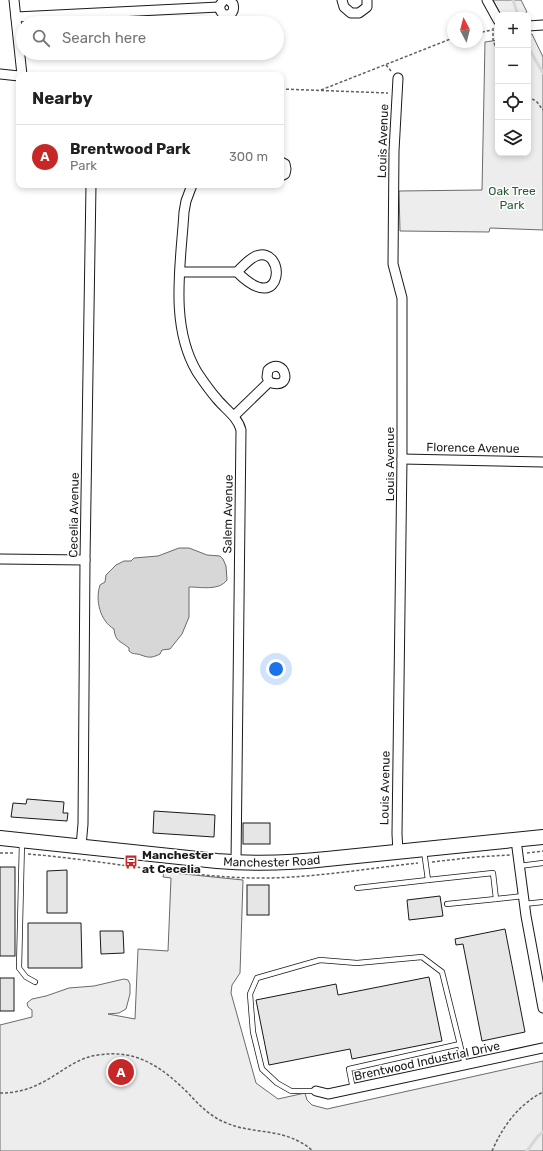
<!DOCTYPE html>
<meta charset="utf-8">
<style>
body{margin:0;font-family:Rubik,sans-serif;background:#f2f2f2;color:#222}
.controls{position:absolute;right:12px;top:12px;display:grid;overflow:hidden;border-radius:8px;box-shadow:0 2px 6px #0003}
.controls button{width:36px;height:36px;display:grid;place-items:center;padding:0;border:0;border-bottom:1px solid #e0e0e0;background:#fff;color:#222;font:20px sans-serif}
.compass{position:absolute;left:447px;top:12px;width:36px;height:36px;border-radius:50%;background:#fff;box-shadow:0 2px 6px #0003;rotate:353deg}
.you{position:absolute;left:276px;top:669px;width:14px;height:14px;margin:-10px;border:3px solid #fff;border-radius:50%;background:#1a73e8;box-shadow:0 0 0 6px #1a73e833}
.badge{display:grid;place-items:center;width:26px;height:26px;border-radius:50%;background:#c62828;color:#fff;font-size:13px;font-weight:700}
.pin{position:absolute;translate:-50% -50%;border:2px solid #fff;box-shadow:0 1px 4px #0006}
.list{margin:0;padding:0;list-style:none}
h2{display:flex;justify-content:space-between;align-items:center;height:52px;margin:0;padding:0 16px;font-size:17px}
h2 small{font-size:13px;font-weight:400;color:#767676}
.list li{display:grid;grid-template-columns:26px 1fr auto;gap:12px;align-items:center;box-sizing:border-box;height:64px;padding:0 16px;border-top:1px solid #e0e0e0}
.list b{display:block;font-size:15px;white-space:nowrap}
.list p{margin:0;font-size:13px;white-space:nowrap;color:#767676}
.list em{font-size:13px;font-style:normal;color:#767676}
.icon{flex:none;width:22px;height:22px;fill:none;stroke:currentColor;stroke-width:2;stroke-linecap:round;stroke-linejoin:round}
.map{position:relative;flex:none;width:543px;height:1151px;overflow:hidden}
.search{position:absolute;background:#fff;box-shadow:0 2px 6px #0003;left:16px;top:16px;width:268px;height:44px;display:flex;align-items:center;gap:10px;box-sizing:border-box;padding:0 14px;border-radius:22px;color:#767676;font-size:15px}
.panel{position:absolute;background:#fff;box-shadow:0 2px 6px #0003;left:16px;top:72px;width:268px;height:116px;border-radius:8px}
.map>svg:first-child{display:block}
.built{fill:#ededed;stroke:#6a6a6a}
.water{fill:#d7d7d7;stroke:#6a6a6a}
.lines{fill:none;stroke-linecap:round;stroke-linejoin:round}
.stream{stroke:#d7d7d7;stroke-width:3}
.building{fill:#e6e6e6;stroke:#1a1a1a}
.lane-casing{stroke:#1a1a1a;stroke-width:6}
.street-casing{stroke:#1a1a1a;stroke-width:11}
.primary-casing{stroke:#1a1a1a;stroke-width:16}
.path{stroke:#5f5f5f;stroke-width:1.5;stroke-dasharray:3 2;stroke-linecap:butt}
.lane{stroke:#fff;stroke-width:4.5}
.street{stroke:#fff;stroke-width:9}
.primary{stroke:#fff;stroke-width:14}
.labels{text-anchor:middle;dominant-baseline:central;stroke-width:3;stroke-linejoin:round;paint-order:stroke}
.street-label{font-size:12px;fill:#1a1a1a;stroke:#fff}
.park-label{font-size:12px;fill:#2b5a34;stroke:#fff}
.poi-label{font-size:12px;font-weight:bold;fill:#1a1a1a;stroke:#fff;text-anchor:start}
</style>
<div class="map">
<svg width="543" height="1151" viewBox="0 0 543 1151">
<rect width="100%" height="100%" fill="#fff"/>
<g class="built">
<path d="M493,0H521L527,12L520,15H501Z"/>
<path d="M532,34L543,57V230L490,228L489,232L400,231L399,191L482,190L485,42L498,40V153H528V35Z"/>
<path d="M164,872L243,880L240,973L232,985L231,993L256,1083L278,1099L305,1093L307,1100L312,1105L327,1109L543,1061V1151H0V1025L32,1017V1010L28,1007L27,1003L32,999L46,996L69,988L94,986L124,979L128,980L130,984V994L126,1009L119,1013L108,1014L135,1019L138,949L168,951L171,878L163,877Z"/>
</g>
<path class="water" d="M179,548H189L207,555L220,556L223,559L226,566L227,580C219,591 201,587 189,587V617L182,634L170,649L162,650L160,654C152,658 149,658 141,655C136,653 133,655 129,651V648C121,641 115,642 114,629C100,621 95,600 100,585L105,582L106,575L116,565L124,561H131L134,558L158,556Z"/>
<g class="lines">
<g class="stream">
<path d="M513,0L518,15"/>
<path d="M528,47L543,73"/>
<path d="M527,1151L538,1136L543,1132"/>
</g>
</g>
<g class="building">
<path d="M27,799L64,802L63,813H68L67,821L11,817L13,803L26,804Z"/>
<path d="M154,811L215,815L214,837L153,833Z"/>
<rect x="243" y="823" width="27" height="21"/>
<rect x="0" y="867" width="15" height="89"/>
<path d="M67,870V913H47V871Z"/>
<rect x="247" y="885" width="22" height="30"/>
<path d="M440,896L443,916L409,920L407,900Z"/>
<path d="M28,923H81L82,968H28Z"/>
<path d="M505,929L525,1032L482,1041L463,944L456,945L455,939Z"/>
<path d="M100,931H123L124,953L101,954Z"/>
<path d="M429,977L442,1041L352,1059L350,1049L269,1065L256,1000L336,984L338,995Z"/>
<rect x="0" y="978" width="14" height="33"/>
</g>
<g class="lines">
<g class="lane-casing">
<g id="lane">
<path d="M22,841L19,968L26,977L35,982"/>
<path d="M424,851L428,880L493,873L496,899L523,896"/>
<path d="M519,866L543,863"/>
<path d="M357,888L428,880"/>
<path d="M447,904L496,899"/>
<path d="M524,904L543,902"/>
<path d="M353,1089L349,1069L460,1044"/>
<path d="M316,1091H291L277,1083L262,1069L253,1032L250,994L257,978L320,960L357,963L422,957L442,972L465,1065"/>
</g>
</g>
<g class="street-casing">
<g id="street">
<path d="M14,0L22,75"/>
<path d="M224,0L220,5C218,19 237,18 233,4L229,0"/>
<path d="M342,0L344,7L351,13H359L367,7V0"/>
<path d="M487,0L498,20"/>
<path d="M16,17L219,7"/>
<path d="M528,26L543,25"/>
<path d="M0,74L19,76"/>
<path d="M281,162L285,164L286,169L285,174L281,176"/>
<path d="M192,185L186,201L184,212C181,263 169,325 197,372C203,381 209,390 217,399C225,409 238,417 241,430L236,863"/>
<path d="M180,272H237C243,266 249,259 256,256C286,244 285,320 237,272"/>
<path d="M234,416L269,382C295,392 285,355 268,370L267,377L269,382"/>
<path d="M402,459L543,462"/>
<path d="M0,559L85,560"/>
<path d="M516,840L526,916L543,1008"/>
<path d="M81,846L83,824L85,560L91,185"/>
<path d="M398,852L397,834L402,459V298L393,264L394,151L398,78"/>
<path d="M316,1091L328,1094L543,1048"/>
</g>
</g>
<g class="primary-casing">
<g id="primary">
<path id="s1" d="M0,838L217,861C254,864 290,863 327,859L543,837"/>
</g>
</g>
<g class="path">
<path d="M493,28V39L498,55"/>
<path d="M477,33L492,30"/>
<path d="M386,65L391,71"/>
<path d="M281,89L388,93"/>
<path d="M321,90L453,38"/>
<path d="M528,96L537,102L543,110"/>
<path d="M0,853H14"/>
<path d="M527,853L543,851"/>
<path d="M28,854C102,860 177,876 252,878C307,879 363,869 418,863"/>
<path d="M432,862L476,857L510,855"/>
<path d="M0,1093C15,1093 28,1090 41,1083C60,1074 75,1058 98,1055C137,1049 162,1067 189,1094C199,1105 210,1116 224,1122C255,1136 284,1126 313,1151"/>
<path d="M492,1151C503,1126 518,1105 543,1092"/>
</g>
<use href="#lane" class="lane"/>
<use href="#street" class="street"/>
<use href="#primary" class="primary"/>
</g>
<defs>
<g id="bus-bare" transform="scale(1.08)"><path d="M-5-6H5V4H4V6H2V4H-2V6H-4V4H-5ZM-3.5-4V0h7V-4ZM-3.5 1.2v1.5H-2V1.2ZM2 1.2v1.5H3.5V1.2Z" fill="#c62828" stroke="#fff" stroke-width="2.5" paint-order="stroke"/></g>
</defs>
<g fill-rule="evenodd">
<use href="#bus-bare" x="131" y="862"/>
</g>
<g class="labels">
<g class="street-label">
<text transform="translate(383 141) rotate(-88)">Louis Avenue</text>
<text transform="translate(473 448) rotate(1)">Florence Avenue</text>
<text transform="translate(390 464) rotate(-90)">Louis Avenue</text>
<text transform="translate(228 514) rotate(-89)">Salem Avenue</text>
<text transform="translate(74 515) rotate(-89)">Cecelia Avenue</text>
<text transform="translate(385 788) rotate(-89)">Louis Avenue</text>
<text stroke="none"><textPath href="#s1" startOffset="273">Manchester Road</textPath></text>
<text transform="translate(427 1061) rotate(-12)">Brentwood Industrial Drive</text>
</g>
<g class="park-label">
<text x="512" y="191">Oak Tree<tspan x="512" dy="14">Park</tspan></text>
</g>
<g class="poi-label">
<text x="142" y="855">Manchester<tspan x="142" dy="14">at Cecelia</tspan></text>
</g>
</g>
</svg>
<div class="controls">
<button>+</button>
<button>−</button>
<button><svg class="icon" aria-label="locate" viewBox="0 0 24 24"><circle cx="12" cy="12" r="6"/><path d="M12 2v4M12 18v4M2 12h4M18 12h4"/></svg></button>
<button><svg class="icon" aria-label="layers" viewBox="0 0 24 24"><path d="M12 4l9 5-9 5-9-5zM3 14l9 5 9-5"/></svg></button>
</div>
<svg class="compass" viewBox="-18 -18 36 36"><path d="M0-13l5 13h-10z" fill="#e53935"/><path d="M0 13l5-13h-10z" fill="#767676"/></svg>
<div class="you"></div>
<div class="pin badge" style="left:121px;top:1072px">A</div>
<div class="search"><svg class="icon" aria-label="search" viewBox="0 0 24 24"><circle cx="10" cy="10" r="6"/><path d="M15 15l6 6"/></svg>Search here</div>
<section class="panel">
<h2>Nearby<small></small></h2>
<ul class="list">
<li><span class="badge">A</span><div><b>Brentwood Park</b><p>Park</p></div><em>300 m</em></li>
</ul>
</section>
</div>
